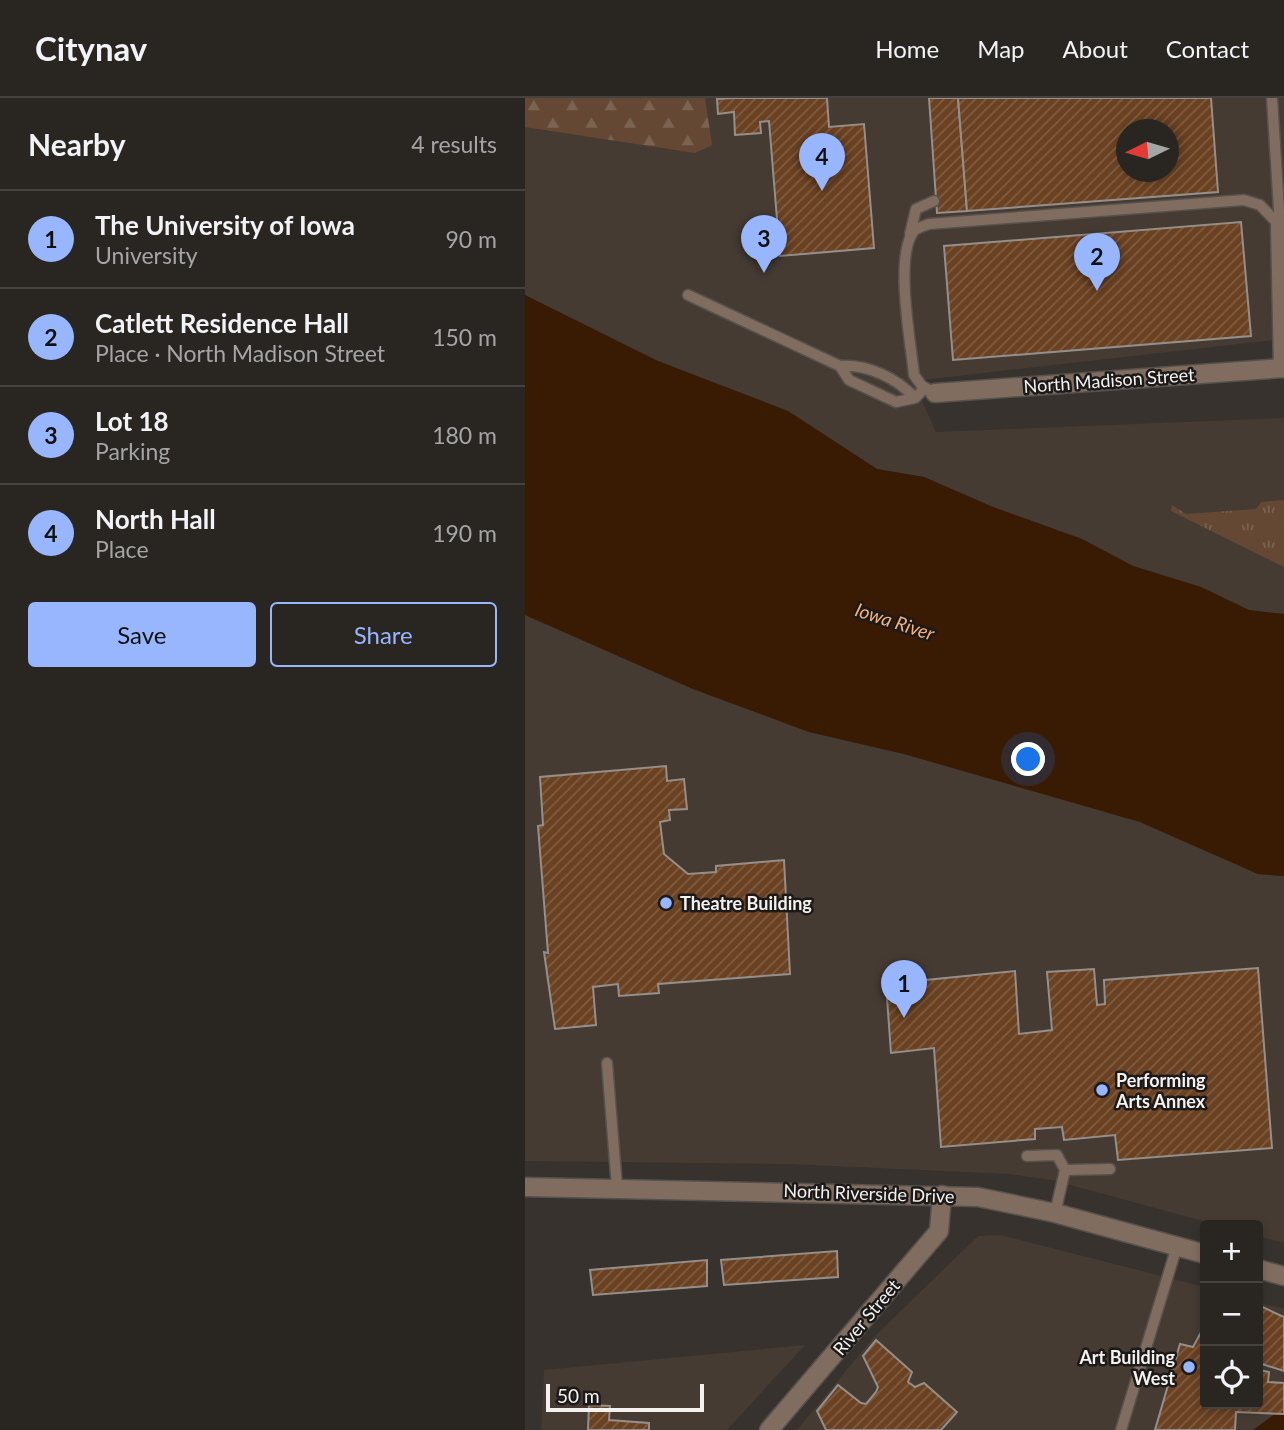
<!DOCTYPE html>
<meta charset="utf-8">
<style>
body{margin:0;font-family:Lato,sans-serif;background:#35322f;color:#f1f3f6}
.controls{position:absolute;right:21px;bottom:21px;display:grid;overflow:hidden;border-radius:7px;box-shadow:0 4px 10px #0003}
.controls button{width:63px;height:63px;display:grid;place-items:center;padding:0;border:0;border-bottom:2px solid #454340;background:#292622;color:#f1f3f6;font:35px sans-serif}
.compass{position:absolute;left:591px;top:21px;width:63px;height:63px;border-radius:50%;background:#292622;box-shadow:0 4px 10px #0003;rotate:265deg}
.scale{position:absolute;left:21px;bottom:18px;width:158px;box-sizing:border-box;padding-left:7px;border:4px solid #f4f1ef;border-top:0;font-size:19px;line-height:24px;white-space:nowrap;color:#f4f1ef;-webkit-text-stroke:5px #1c1a19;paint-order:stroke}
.you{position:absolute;left:504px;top:662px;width:24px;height:24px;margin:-18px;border:5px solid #fff;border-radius:50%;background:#1a73e8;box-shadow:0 0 0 10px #1a73e833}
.badge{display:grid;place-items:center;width:46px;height:46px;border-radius:50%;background:#97b6fd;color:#111;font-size:23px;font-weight:700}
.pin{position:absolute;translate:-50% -58px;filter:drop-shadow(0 2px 4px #0008)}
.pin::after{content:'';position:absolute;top:37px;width:24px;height:21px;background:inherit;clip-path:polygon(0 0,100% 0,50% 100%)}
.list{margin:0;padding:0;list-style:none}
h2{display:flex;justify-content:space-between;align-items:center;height:91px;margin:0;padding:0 28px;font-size:30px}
h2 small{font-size:23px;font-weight:400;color:#a5a5a5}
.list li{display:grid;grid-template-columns:46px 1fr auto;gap:21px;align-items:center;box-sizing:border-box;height:98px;padding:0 28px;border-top:2px solid #454340}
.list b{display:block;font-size:26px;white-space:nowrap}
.list p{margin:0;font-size:23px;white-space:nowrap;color:#a5a5a5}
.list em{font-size:23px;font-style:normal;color:#a5a5a5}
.actions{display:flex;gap:14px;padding:21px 28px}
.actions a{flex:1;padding:16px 0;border:2px solid #97b6fd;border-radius:7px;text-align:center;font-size:24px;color:#97b6fd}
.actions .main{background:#97b6fd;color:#111}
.icon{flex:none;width:38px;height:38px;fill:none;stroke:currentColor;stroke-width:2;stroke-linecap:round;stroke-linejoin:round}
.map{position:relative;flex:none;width:759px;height:1332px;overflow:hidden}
header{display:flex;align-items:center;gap:42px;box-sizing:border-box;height:98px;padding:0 35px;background:#292622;border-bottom:2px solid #454340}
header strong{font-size:33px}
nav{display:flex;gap:38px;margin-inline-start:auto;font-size:24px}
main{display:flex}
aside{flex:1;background:#292622}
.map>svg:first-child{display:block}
.built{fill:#453b33;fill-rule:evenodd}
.grass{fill:url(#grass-tufts)}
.forest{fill:url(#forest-firs)}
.water{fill:#391b03}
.building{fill:url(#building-hatch);stroke:#958f8b;stroke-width:2;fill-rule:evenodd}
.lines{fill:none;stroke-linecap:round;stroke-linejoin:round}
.service-casing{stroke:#55514d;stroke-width:13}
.minor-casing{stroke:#55514d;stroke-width:21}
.tertiary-casing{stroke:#55514d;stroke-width:21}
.service{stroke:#816d60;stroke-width:10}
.minor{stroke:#816d60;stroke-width:18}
.tertiary{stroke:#816d60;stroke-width:18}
.poi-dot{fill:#97b6fd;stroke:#1c1a19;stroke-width:2.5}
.labels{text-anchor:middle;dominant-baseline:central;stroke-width:5;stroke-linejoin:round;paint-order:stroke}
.street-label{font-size:18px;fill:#f4f1ef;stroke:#1c1a19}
.poi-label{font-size:18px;font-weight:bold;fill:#f4f1ef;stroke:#1c1a19;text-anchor:start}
.water-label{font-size:19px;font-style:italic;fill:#f5b07f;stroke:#1c1a19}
</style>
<header>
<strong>Citynav</strong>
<nav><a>Home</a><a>Map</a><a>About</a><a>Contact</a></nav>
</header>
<main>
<aside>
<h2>Nearby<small>4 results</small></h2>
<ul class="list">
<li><span class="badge">1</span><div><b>The University of Iowa</b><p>University</p></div><em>90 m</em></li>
<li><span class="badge">2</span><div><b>Catlett Residence Hall</b><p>Place · North Madison Street</p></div><em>150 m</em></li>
<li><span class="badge">3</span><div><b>Lot 18</b><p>Parking</p></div><em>180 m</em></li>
<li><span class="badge">4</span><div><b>North Hall</b><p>Place</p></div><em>190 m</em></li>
</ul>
<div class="actions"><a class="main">Save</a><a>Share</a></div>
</aside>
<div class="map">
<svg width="759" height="1332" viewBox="0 0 759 1332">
<defs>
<pattern id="grass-tufts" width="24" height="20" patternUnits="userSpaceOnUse" patternTransform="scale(1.75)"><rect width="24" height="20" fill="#644834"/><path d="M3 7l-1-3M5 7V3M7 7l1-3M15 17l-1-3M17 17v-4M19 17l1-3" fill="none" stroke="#7b6352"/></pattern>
<pattern id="forest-firs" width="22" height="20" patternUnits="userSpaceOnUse" patternTransform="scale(1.75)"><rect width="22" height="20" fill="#644834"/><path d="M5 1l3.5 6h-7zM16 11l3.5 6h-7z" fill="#7b6352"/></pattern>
<pattern id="building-hatch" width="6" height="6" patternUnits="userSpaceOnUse" patternTransform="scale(1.75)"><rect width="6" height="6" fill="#6a4121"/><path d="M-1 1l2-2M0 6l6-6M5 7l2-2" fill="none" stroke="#805d42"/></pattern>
</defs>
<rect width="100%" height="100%" fill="#37322e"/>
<g class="built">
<path d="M0,0H759V241L388,283L411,334L759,320V516L724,512L676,489L608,468L557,441L468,409L399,379L352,371L263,313L133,263L78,238L0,197ZM601,32H643V74H601Z"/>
<path d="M0,517L168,591L284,634L379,656L615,724L733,776L759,778V1145L733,1138V1127H693L527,1082L484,1076L265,1066L0,1063Z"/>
<path d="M475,1137L680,1189V1306H733V1204L759,1211V1332H272L348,1240L453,1138Z"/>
<path d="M280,1247L202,1332H16L19,1272Z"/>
</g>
<path class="grass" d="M759,402V469L646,413L647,407L661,416L731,411L736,404Z"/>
<path class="forest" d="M0,0H180L187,47L170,55L0,29Z"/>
<g class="water">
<path d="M0,197L133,263L263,313L352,371L399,379L468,409L557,441L608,468L676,489L724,512L759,516V778L733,776L615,724L379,656L284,634L168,591L0,517Z"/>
<path d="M759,1309V1332H728Z"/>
</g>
<g class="building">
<path d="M208,0H302L304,29L339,26L349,150L255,158L244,23L235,24L236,35L210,37L209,14L193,16L192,1Z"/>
<path d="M404,0H433L442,113L412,115Z"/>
<path d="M433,0H686L693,94L442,113ZM601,32H643V74H601Z"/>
<path d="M716,124L726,238L428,262L419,148Z"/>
<path d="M141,668L142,683L159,681L162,711L144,712L145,722L135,724L139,756L163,776L191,774V768L259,762L265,876L133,886L134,895L94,898L93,886L68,889L71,927L30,931L19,854L23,855L13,728L18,727L15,679Z"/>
<path d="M733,870L747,1050L593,1062L590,1037L539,1042L537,1029L510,1031V1041L416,1049L409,950L366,955L361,886L490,873L494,936L527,932L522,874L569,871L572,907L580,906L579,882Z"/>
<path d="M312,1153L313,1179L199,1187L196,1162Z"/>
<path d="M182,1162V1188L68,1197L65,1172Z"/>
<path d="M733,1207L759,1219V1273L737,1266L735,1272L744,1274L743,1284L759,1285V1316L711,1314L710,1332H630L655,1246L668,1249L680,1227V1306H733Z"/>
<path d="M351,1242L387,1274L383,1284L390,1289L399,1285L432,1314L416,1332H301L292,1313L313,1287L336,1305L341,1306L351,1294L353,1289L338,1258Z"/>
<path d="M64,1307L85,1308L84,1322L124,1325V1332H63Z"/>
</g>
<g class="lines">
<g class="service-casing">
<g id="service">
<path d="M747,0L755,128"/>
<path d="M385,136L391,111L409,103"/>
<path d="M163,197L315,268"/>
<path d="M410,295L397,288L389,277C386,246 369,157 389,133C392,130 399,128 404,126L719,102L735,107L755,128"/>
<path d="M390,300C372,280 342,266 315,268L324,282L371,304L390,300L400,290"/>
<path d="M82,965L92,1089"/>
<path d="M502,1058L532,1057L540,1072L530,1115"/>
<path d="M540,1072L585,1071"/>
<path d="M596,1332L652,1148"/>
</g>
</g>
<g class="minor-casing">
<g id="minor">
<path d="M755,128L758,270"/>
<path d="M410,295L759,270"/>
<path d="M244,1332L414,1133L417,1097"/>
</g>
</g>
<g class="tertiary-casing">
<g id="tertiary">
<path d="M0,1089L453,1099L530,1115L680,1156"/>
<path d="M733,1171L759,1178"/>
</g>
</g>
<use href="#service" class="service"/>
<use href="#minor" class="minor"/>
<use href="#tertiary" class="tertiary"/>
</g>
<g class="poi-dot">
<circle cx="141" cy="805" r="7"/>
<circle cx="577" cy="992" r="7"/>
<circle cx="664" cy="1269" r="7"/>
</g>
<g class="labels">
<g class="street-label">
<text transform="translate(584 282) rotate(-4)">North Madison Street</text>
<text transform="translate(344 1095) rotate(2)">North Riverside Drive</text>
<text transform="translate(341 1219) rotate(-50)">River Street</text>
</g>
<g class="poi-label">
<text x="155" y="805">Theatre Building</text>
<text x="591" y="982">Performing<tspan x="591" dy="21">Arts Annex</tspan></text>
<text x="650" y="1259" text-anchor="end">Art Building<tspan x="650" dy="21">West</tspan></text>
</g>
<g class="water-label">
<text transform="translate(370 523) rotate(18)">Iowa River</text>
</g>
</g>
</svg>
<div class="controls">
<button>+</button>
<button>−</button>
<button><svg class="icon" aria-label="locate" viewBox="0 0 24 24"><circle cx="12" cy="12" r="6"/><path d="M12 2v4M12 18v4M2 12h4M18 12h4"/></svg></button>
</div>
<svg class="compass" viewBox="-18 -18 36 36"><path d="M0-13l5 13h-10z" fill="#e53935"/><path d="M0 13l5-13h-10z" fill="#a5a5a5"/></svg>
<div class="scale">50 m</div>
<div class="you"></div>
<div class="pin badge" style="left:379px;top:920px">1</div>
<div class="pin badge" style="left:572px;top:193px">2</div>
<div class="pin badge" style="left:239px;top:175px">3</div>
<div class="pin badge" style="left:297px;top:93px">4</div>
</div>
</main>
